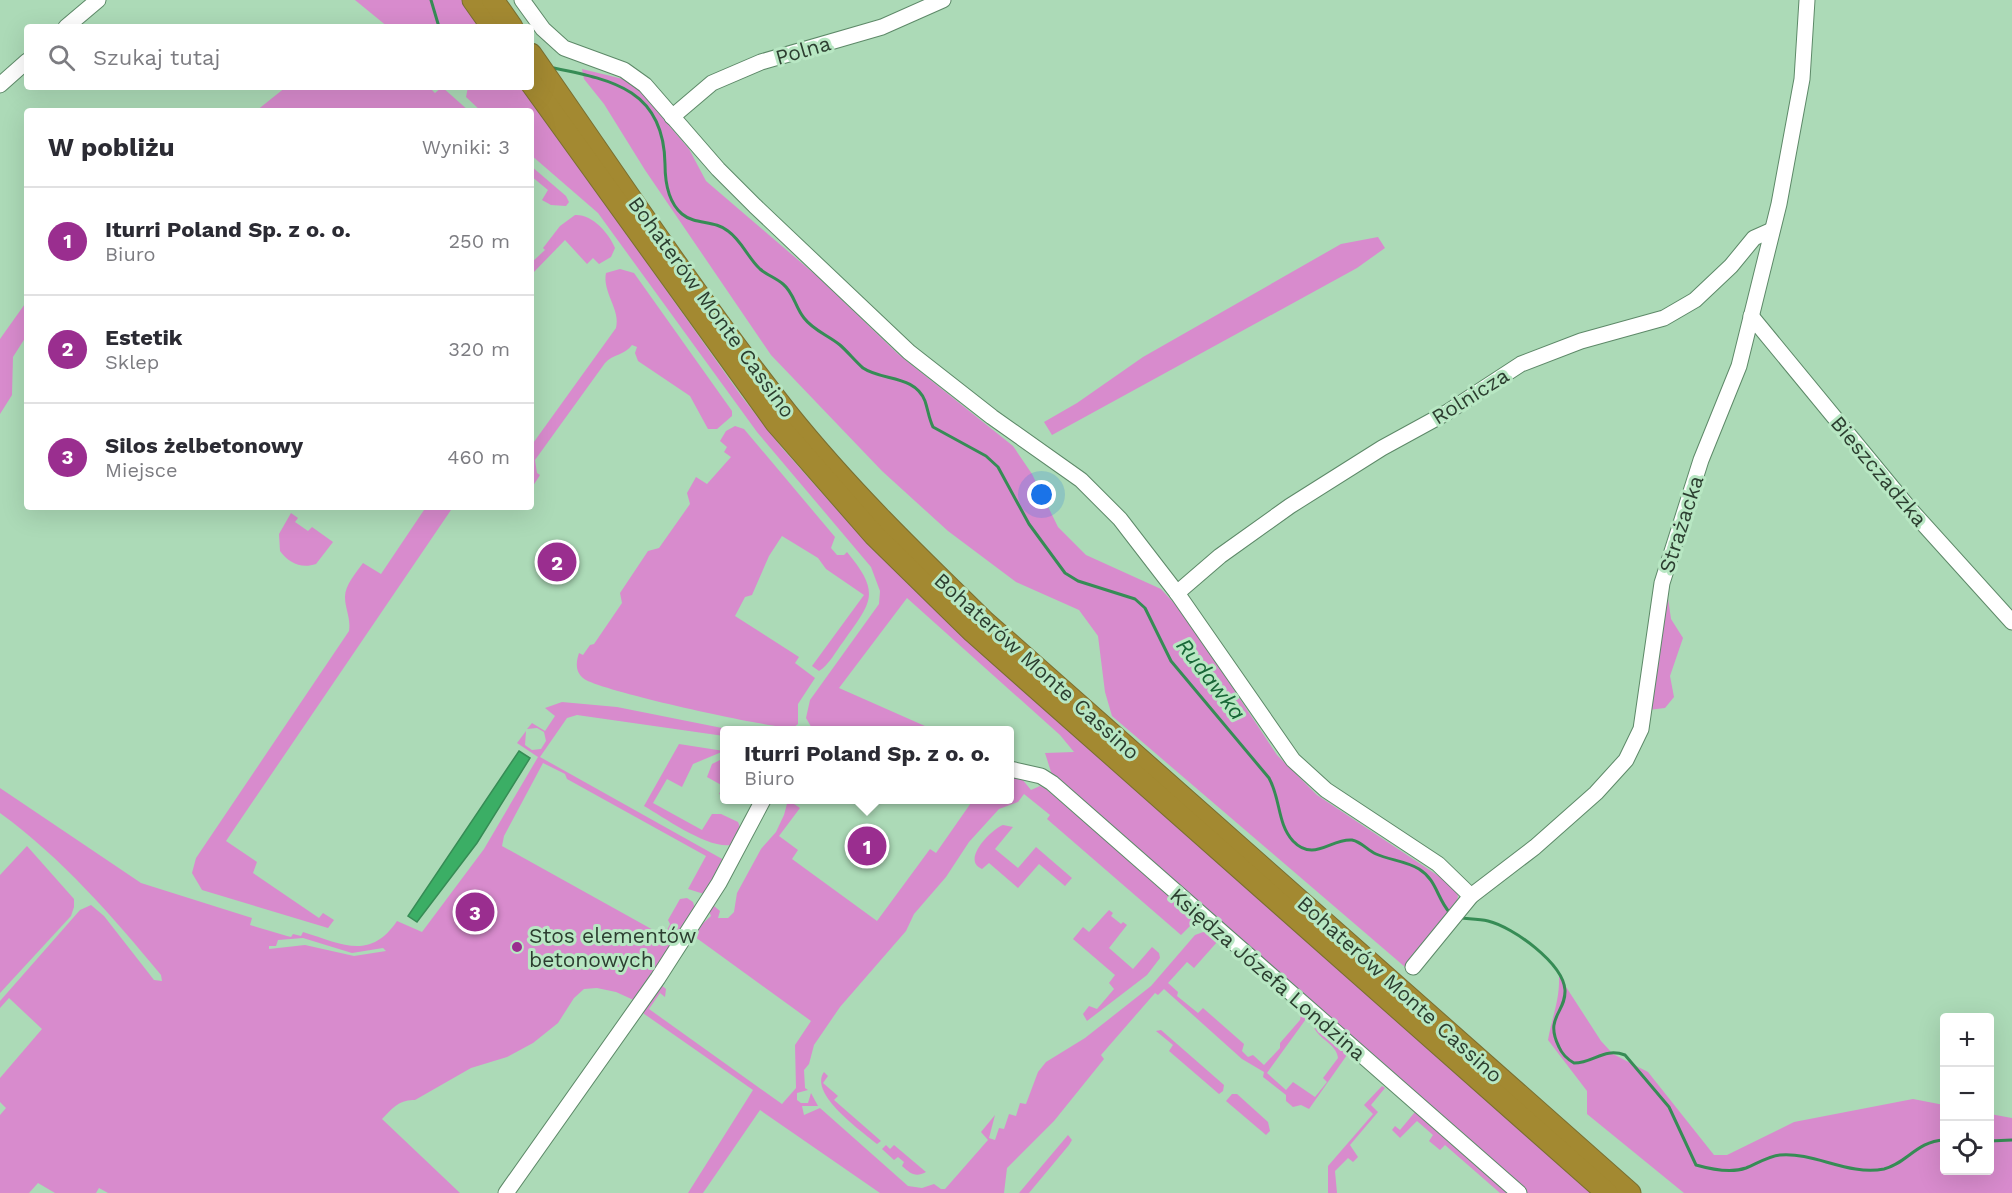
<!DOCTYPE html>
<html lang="pl">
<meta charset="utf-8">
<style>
body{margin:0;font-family:"Work Sans",sans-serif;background:#f2f2f3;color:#2b2b33}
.controls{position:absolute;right:18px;bottom:18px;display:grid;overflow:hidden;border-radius:6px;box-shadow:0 6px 24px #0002}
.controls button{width:54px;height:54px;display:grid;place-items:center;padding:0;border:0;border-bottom:2px solid #e1e1e2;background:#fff;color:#2b2b33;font:30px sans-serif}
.you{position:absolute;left:1042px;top:495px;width:21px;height:21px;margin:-15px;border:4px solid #fff;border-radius:50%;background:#1a73e8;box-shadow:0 0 0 9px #1a73e833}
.badge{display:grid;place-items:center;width:39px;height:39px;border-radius:50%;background:#9a2e8f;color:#fff;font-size:20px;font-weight:700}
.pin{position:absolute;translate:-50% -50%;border:3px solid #fff;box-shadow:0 2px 6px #0006}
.popup{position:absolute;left:720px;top:726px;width:294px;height:78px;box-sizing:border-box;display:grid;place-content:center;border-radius:6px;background:#fff;filter:drop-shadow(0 2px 4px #0005);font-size:20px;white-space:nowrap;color:#7c7c81}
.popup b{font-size:22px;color:#2b2b33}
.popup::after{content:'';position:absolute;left:50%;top:100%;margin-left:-12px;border:12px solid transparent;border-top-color:#fff}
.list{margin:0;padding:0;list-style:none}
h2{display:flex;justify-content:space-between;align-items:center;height:78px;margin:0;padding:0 24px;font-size:26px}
h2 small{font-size:20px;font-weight:400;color:#7c7c81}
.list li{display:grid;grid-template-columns:39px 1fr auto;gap:18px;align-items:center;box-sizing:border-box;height:108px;padding:0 24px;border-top:2px solid #e1e1e2}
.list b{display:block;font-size:22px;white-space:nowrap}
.list p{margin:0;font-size:20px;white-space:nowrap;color:#7c7c81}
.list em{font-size:20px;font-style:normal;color:#7c7c81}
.icon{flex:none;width:33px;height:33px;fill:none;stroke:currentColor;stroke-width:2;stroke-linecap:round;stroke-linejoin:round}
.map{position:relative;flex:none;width:2012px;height:1193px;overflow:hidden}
.search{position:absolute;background:#fff;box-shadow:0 6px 24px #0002;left:24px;top:24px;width:510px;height:66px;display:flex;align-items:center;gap:15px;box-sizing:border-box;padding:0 21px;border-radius:6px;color:#7c7c81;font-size:22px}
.panel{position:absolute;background:#fff;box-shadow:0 6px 24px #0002;left:24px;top:108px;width:510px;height:402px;border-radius:6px}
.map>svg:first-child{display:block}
.green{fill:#d88bcd;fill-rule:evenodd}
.water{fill:#3bae65;stroke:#368c55;stroke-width:1.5}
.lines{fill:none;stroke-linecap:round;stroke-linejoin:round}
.stream{stroke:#368c55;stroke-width:3}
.minor-casing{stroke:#5d8968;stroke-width:17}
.highway-casing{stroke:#796f31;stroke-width:23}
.minor{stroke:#fff;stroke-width:15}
.highway{stroke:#a38931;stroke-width:21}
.poi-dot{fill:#9a2e8f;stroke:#b8e7c3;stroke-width:2}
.labels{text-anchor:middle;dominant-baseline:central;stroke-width:6;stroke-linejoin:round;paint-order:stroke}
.street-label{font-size:21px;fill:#2c3e30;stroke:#b8e7c3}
.poi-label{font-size:21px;fill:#2c3e30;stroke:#b8e7c3;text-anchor:start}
.water-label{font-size:22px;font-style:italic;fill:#186737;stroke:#b8e7c3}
</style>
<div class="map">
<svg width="2012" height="1193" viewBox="0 0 2012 1193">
<rect width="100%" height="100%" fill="#acdab7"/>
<g class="green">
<path d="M355,0H462L480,27H388Z"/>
<path d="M582,69L623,79L638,89L689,149L706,181L818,277L898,354L1013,446L1032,474L1058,527L1086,555L1161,589L1184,614L1277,755L1317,795L1455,887L1458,896L1456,907L1409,967H1405L1112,716L1105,692L1098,636L1079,610L1016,582L948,531L882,471L771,355L645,170L604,104L584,79Z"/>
<path d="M286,87H429L435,93L442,87L469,111H256Z"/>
<path d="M468,87H522L742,397L782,448L871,548L998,668L1592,1193H1526L1052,775L1045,753L1074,752L1060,735L907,598L839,688L934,730H813L806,718L810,700L879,604L880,591L871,567L757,432L598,213L531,155V111H481L466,97Z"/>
<path d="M531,166L566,196L569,202L566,206L551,205L542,200L548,190L531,176Z"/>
<path d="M575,215C592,214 609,233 615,248L611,257L599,264L593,258L587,264L565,240L531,275V263L545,250L543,248L560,226Z"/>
<path d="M1378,237L1385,248L1357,268L1052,435L1044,422L1077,403L1143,357L1341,244Z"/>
<path d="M620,269L634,273L732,411V416L717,429H708L690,396L638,361L635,353L637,347L632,345C625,355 613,354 605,363L535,460L537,473L540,475L531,489V446L616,328C621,310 602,292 606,273Z"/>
<path d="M27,301V335L13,357L12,395L0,414V339Z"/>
<path d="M735,426L744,429L835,537L831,548L837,555H844L847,552C882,594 871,602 843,642C836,651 829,665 819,671L812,666L864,595L826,569L818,558L782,536L769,556L752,595L745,597L735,616L799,657L795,663L815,678L798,704V724L793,728C769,728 595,690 583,678C575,671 576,662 579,653L583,655L590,645L594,644L622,603L620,593L648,551L659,548L690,504L687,493L696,477L707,484L731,457L724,452L727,447L720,441L726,431Z"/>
<path d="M426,507H453L226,841L257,862L253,873L319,918L323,913L334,920L328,928L202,890L192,873L196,858L349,631C351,618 345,609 345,597C345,585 356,573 363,563L381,574Z"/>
<path d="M291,513L298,518L295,522L308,531L312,527L333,542L316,564C301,569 289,563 280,551L279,534Z"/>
<path d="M1666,584L1671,619L1683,638L1670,676L1674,697L1665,708L1648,710Z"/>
<path d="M562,702L617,707L732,730H724V736L577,715L567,718L540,757L724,860L704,894L688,889L706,856L567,779L565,774L543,763L504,836L502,846L664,936L670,924L668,920L680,899L687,898L693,902L695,909L638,1002L616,992L597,988L584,989L574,998L558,1023L533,1043L507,1057L471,1068L415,1100C399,1099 392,1109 382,1119L460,1193H108L99,1188L96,1193H55L38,1183L29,1193H0V1115L6,1108L0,1102V1078L42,1029L9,998L0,1008V1001L80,910L91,905L104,916L154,980L162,981L161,975C113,917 62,858 0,813V788L141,883L252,918L250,925L287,936L291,937L293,934L301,936L303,932C342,944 370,961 397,921L422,932L484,849L538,757L517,743L526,731L525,745L532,750L541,749L546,741L544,732L537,728L527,729L532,723L545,731L555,716L545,708ZM303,938L352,953L383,948L386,951L354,956L305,945L269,949V946H276L278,940Z"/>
<path d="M679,744L724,751L693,764L682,787L667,779L653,803L702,830L712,814H721L738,822L740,827L731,845C708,849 665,818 644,806Z"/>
<path d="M724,758V796L719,794L723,786L707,777L712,764Z"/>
<path d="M1010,773L1022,779L1031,790L1040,786L1046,789L1193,916L1191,925L1181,935L1047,819L1050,815L1024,794L1018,802L999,809L969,842L946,877L914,914L906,931L840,1007L814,1045L809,1064L804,1070L805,1088L808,1090L797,1093V1100L801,1103H808L811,1093L818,1106H802L804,1115L820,1108L908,1186L922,1188L934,1184L941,1189H945L988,1140L981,1132L995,1115L989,1138L995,1140L999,1128L1004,1129L1009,1114L1016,1116L1020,1103L1026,1104L1038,1072L1046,1062L1085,1038L1151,986L1195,935L1206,931L1218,941L1194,968L1187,962L1168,983L1178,992L1177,996L1198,1013L1203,1008L1244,1044L1242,1051L1248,1057L1253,1055L1264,1065L1280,1048V1043L1300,1020L1301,1014L1306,1019L1267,1073L1286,1090L1293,1082L1315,1097L1327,1082L1323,1078L1338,1058C1337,1044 1318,1039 1314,1027L1347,1055L1309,1109L1301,1105L1293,1107L1286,1101V1095L1263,1077L1264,1072L1242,1059L1164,989L1158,995L1155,993L1101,1055L1104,1059L1054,1121L1007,1168L1004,1193H880L760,1110L703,1193H688L753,1090L640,1011L661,985L666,989L665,997L660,993L649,1009L782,1104L796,1088L795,1045L811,1021L691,934L711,916L709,911L753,833L714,906L720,911L718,918H728L734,912L737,893L761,849L776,832L784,815L788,800L800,808L779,836L798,850L792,859L877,921L930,849L936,853L973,800H1010Z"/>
<path d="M1003,825L1013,827L995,849L1018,868L1036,847L1072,878L1065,886L1039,864L1018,888L989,863L982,869C961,861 990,830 1003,825Z"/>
<path d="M27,846L74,899V907L71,916L0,993V875Z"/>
<path d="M1109,910L1113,913L1111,916L1121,924L1123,922L1127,925L1109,948L1133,969L1152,947L1159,953L1160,958L1147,975L1087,1021L1083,1014L1089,1006L1097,1009L1114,989L1109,983L1115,975L1073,939L1083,927L1089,932Z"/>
<path d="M1559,976L1601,1041L1613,1054L1648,1072L1714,1155H1727L1794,1122L1913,1099L1944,1105V1170H1990V1114L2012,1118V1193H1684L1587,1114V1091L1548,1040C1552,1017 1560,1000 1559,976Z"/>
<path d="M1161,1030L1224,1085L1223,1091L1219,1094L1169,1051L1173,1045L1156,1031Z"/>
<path d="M824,1072L828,1076L823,1083L838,1096L834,1100L881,1141L877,1144C863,1132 808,1094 824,1072Z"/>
<path d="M1382,1086L1385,1088L1371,1105L1378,1112L1350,1145L1358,1157L1353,1162L1348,1158L1335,1171L1337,1193H1328V1166L1373,1114L1364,1105Z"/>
<path d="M1232,1094H1237L1268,1122L1270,1131L1266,1135L1226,1101Z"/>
<path d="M1415,1112L1508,1193H1500L1445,1145L1440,1150L1429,1141L1433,1135L1417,1121L1400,1138L1392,1130L1395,1126L1400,1130Z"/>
<path d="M1068,1135L1072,1140L1069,1145L1029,1193H1019Z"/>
<path d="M886,1145L890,1149L894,1145L926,1172C915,1178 910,1173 902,1166L904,1162L898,1157L894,1160L882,1149Z"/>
</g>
<path class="water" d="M519,751L530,758L477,843L417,922L408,916Z"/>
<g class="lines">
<g class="stream">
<path d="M431,0L439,27"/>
<path d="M554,68C613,80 664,90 665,164C665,181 668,202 682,214C695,225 715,220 728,231C742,241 748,258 760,269C767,275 776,278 783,284C794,293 795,307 804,318C814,331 828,335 840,345C848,352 855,361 863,368C882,381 915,375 925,401C928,410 929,419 933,427L986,456L998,467L1029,524L1065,573L1078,581L1135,599L1145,608L1171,661L1269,778C1281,800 1277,823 1293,841C1314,863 1331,838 1352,840C1362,842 1367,850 1376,854C1389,860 1406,861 1419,869C1437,880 1437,899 1450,913"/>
<path d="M1460,918C1469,919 1479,919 1488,921C1513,927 1563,963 1565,990C1566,1013 1544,1017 1559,1047C1562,1054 1567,1059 1574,1063C1594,1063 1604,1047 1625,1055L1669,1107L1696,1165C1710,1169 1732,1173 1746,1168C1756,1164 1769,1156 1780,1155C1815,1152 1848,1176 1884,1169C1906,1164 1917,1141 1944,1140"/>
<path d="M1990,1141L2012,1140"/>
</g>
<g class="minor-casing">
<g id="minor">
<path d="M522,0L543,29L564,48L624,70L645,85L718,169L755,206L909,352L992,417L1081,480L1120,519L1177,593L1293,760L1326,790L1438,864L1471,896"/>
<path d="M66,27L98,0"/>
<path d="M0,85L27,61"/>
<path d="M672,117L712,83L761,62L882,27L943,0"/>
<path d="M1751,316L1909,508L2012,622"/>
<path d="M1177,593L1220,556L1290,506L1382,448L1446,413L1521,364L1581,341L1664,318L1695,300L1731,266L1754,238L1772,230"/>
<path d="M1010,769L1041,776L1052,783L1519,1193"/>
<path d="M1413,967L1471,896L1535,847L1596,793L1626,760L1641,729L1662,583L1701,460L1739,366L1779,204L1802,79L1807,0"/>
<path d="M506,1193L658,978L719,883L763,800"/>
</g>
</g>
<g class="highway-casing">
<g id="highway">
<path d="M473,0L492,27"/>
<path d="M493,0L512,27"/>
<path d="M531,54C615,174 696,298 787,413C847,488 915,554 984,621L1630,1193"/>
<path d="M531,83L776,423L874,535L973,632L1607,1193"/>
</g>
</g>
<use href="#minor" class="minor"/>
<use href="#highway" class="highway"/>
</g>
<circle class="poi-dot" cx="517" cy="947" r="6"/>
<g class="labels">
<g class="street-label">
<text transform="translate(803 50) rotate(-16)">Polna</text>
<text transform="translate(712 307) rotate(54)">Bohaterów Monte Cassino</text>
<text transform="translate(1470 396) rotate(-32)">Rolnicza</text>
<text transform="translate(1879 471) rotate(50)">Bieszczadzka</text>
<text transform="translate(1681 524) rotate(-72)">Strażacka</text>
<text transform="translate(1037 666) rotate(42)">Bohaterów Monte Cassino</text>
<text transform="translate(1268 974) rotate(41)">Księdza Józefa Londzina</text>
<text transform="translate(1400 989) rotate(42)">Bohaterów Monte Cassino</text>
</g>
<g class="poi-label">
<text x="529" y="935">Stos elementów<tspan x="529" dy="24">betonowych</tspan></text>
</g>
<g class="water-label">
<text transform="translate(1211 679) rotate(52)">Rudawka</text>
</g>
</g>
</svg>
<div class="controls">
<button>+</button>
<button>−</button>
<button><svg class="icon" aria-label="locate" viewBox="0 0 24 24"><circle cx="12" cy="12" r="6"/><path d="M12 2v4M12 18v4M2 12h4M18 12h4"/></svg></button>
</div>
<div class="you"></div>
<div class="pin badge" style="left:867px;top:846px">1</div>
<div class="popup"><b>Iturri Poland Sp. z o. o.</b>Biuro</div>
<div class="pin badge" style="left:557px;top:562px">2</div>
<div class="pin badge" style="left:475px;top:912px">3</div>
<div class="search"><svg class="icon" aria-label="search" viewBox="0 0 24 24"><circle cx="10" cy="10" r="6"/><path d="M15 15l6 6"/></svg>Szukaj tutaj</div>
<section class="panel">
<h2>W pobliżu<small>Wyniki: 3</small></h2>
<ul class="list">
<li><span class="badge">1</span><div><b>Iturri Poland Sp. z o. o.</b><p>Biuro</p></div><em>250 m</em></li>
<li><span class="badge">2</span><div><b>Estetik</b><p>Sklep</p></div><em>320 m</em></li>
<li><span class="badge">3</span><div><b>Silos żelbetonowy</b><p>Miejsce</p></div><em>460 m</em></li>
</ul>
</section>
</div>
